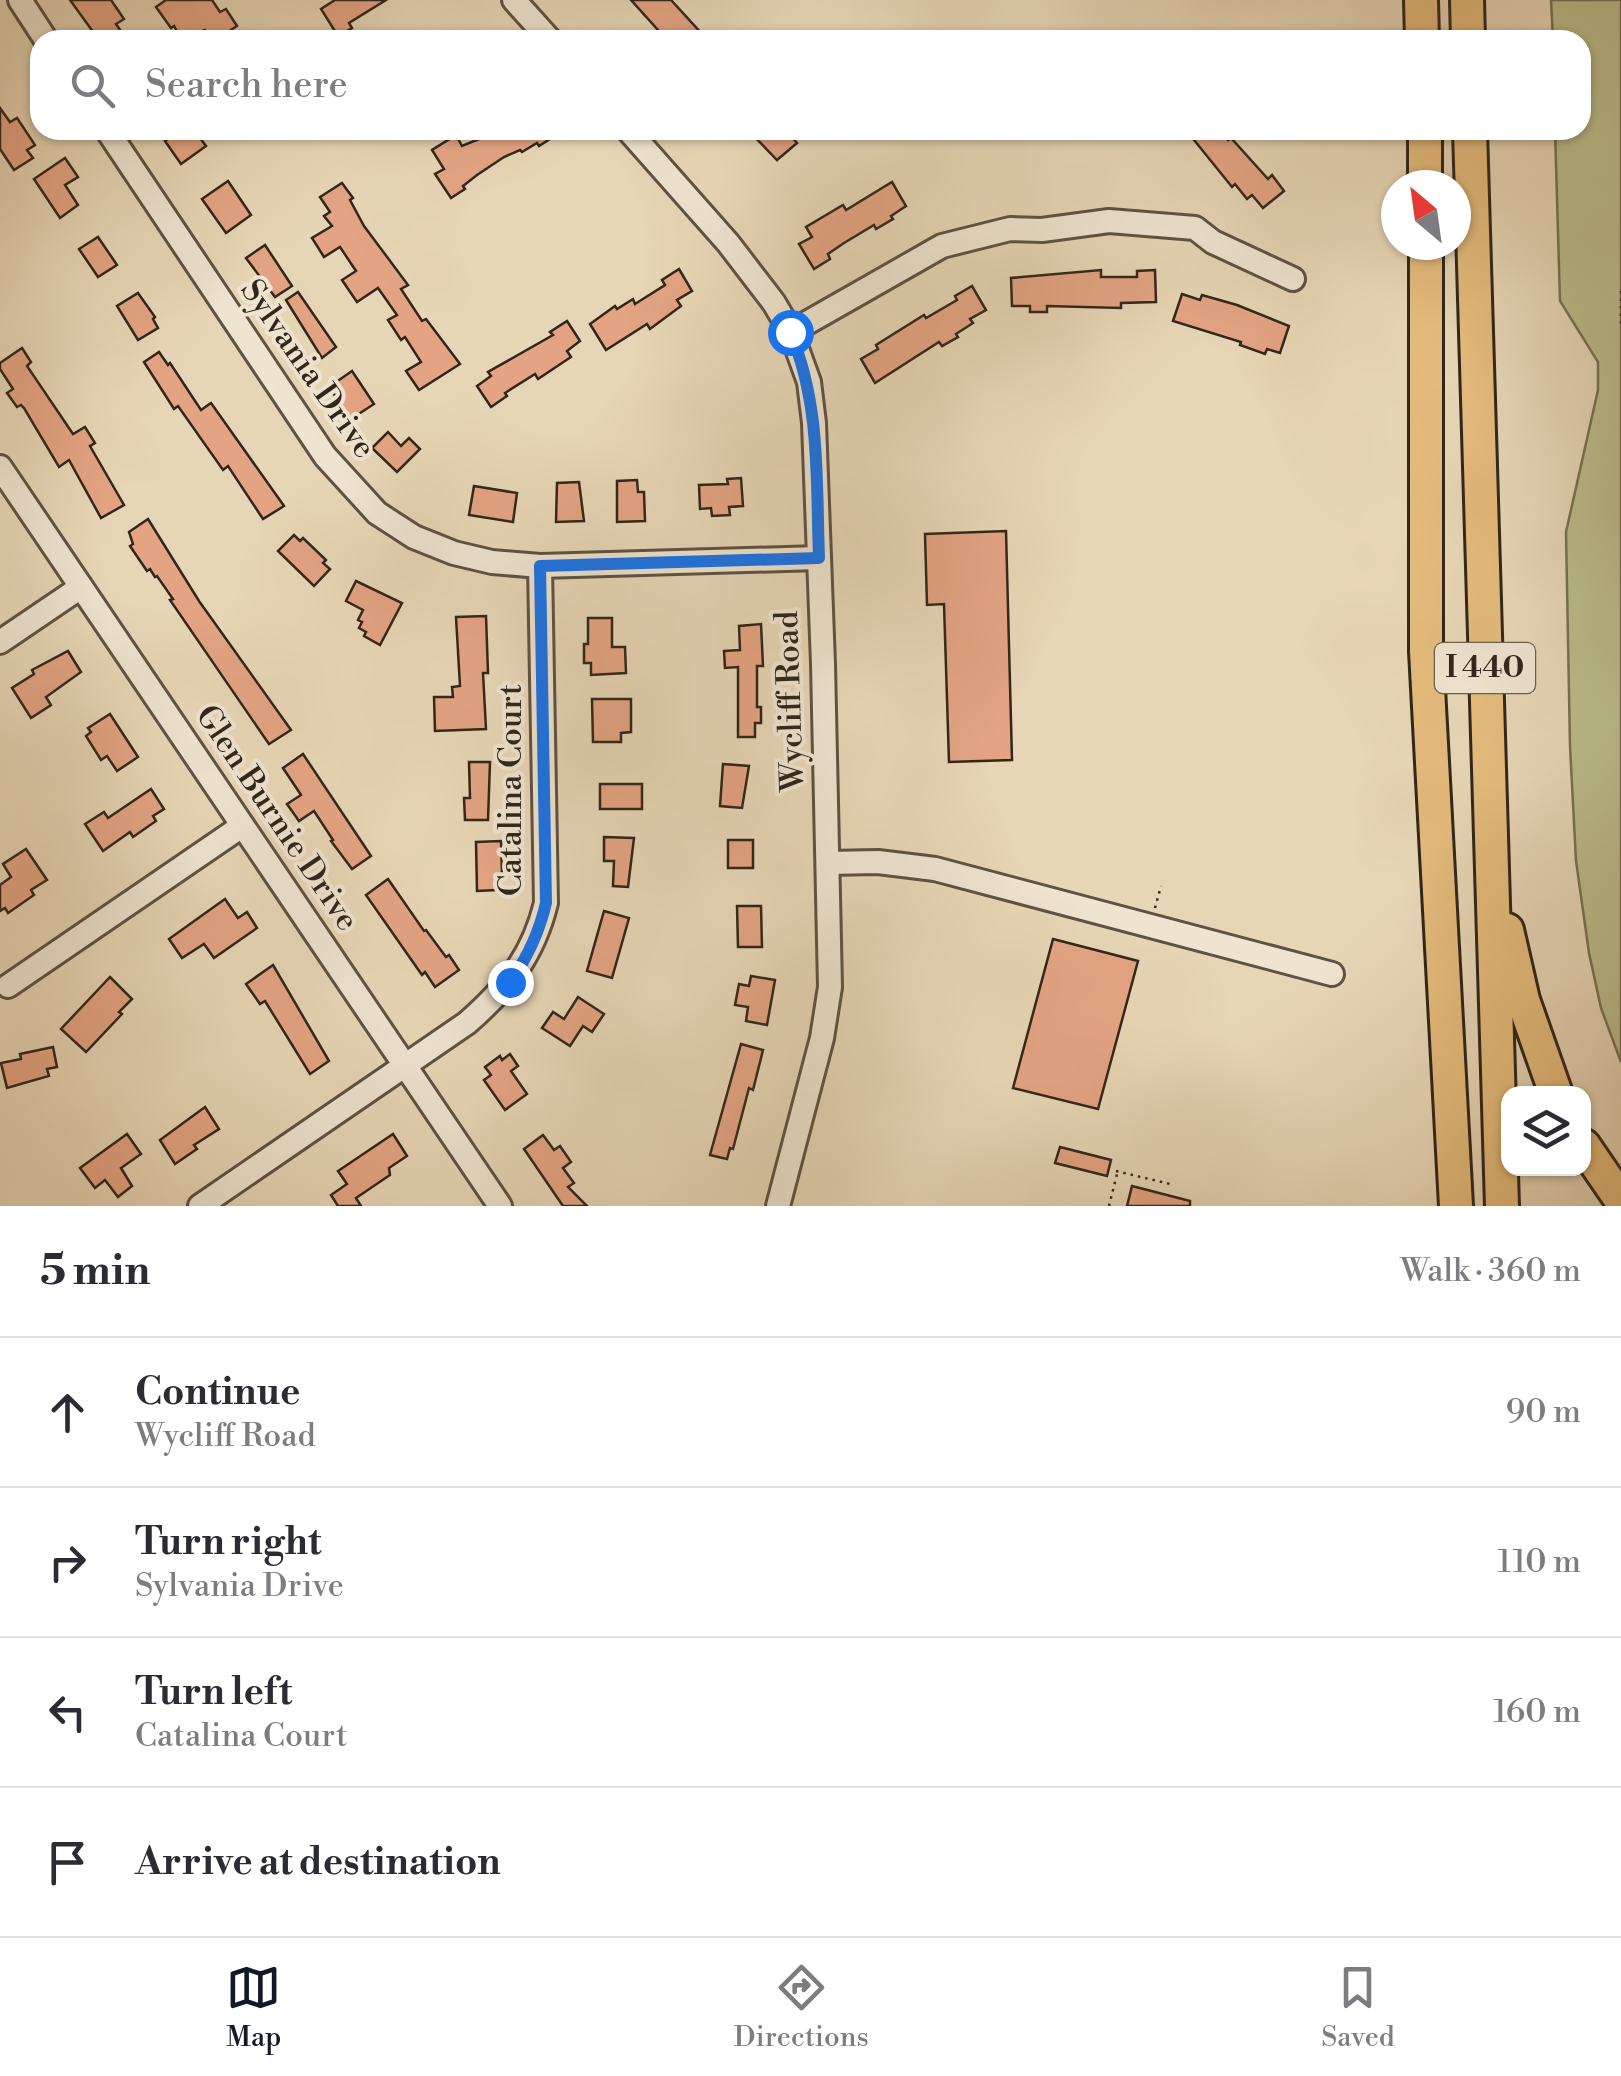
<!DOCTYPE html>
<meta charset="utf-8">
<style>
body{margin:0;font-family:"Libre Bodoni",serif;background:#f7f7f7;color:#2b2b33}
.controls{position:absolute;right:30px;bottom:30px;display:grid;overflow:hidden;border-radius:20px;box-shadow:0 2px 8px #0004}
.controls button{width:90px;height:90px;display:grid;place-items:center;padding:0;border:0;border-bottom:2px solid #e1e1e2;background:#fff;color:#2b2b33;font:50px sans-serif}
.compass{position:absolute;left:1381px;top:170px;width:90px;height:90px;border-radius:50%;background:#fff;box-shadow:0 2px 8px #0004;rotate:331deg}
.stop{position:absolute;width:30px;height:30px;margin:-22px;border:8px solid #1a73e8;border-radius:50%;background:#fff}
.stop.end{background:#1a73e8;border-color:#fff;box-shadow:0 2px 10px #0008}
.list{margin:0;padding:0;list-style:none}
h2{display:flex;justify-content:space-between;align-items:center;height:130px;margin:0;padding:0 40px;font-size:42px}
h2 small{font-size:32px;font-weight:400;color:#7c7c81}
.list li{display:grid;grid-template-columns:65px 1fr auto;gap:30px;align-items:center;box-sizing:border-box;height:150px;padding:0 40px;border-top:2px solid #e1e1e2}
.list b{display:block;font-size:38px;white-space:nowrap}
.list p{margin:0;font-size:32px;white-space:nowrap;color:#7c7c81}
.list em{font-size:32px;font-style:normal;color:#7c7c81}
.icon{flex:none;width:55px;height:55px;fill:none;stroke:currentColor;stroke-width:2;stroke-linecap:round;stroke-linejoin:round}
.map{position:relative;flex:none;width:1621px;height:1206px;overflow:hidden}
.search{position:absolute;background:#fff;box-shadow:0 2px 8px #0004;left:30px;right:30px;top:30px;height:110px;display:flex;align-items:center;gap:25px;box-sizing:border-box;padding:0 35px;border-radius:30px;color:#7c7c81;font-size:38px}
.sheet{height:730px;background:#fff}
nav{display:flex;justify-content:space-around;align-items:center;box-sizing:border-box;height:140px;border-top:2px solid #e1e1e2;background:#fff;font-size:28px;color:#7c7c81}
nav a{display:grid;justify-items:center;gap:5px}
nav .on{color:#111827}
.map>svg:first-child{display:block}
.green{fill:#bbbc8a;stroke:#767152;stroke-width:2.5}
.building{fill:#e4a483;stroke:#30261b;stroke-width:2.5}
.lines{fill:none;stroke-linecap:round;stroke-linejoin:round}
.minor-casing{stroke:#5e5242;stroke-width:28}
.highway-casing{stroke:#30261b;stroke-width:38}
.path{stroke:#30261b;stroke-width:2.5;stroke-dasharray:2.5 5;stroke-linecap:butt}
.minor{stroke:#efe4d0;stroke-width:22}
.highway{stroke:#e4bb7b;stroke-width:32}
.route{stroke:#1a73e8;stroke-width:12}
.labels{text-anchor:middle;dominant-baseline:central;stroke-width:8;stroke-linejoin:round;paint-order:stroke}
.shield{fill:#efe4d0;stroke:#695f51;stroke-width:2.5}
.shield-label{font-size:30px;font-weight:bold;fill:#30261b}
.street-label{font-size:32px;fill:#30261b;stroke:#efe4d0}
</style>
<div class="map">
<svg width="1621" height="1206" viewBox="0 0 1621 1206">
<rect width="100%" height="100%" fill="#e7d6b6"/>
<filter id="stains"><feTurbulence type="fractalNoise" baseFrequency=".002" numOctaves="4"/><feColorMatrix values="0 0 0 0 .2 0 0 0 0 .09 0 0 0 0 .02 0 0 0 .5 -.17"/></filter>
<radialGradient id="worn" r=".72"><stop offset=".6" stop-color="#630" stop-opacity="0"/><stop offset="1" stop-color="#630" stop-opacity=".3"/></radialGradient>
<path class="green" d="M1551,0H1621V1062L1601,1008L1589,953L1576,861L1570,746L1566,532L1598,390V362L1560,301L1555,130H1581V40H1553Z"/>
<g class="building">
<path d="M70,0H111L124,19L116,24L127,40H99Z"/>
<path d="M166,0H212L220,12L226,9L237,26L216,40L205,30L182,40L174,26L171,28L156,7Z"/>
<path d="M335,0H386L349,23L352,28L338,36L321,9Z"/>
<path d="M631,0H671L702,34L695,40H667Z"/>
<path d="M0,108L10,122L17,118L35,145L27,150L33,158L14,170L0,149Z"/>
<path d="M181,130H194L206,146L181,164L165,141Z"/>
<path d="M501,130H564L539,146L537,143L522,152L520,150L504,157L477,175L463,186L465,189L451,198L435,174L444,169L432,150L456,135L462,146Z"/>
<path d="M748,130H786L797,143L777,160Z"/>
<path d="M1186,130H1220L1228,140L1231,138L1268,179L1272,175L1284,191L1263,208L1252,195L1247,199L1235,184L1232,187Z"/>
<path d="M65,158L78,177L65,185L78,205L60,218L34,179Z"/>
<path d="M228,181L251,215L226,233L202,199Z"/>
<path d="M892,182L906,206L891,216L893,219L876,229L874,225L844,243L828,254L830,259L814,269L799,244L812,237L806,227L843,205L846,210Z"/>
<path d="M342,183L353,198L350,200L364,226L408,285L401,289L422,321L426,319L460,364L419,390L406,371L421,362L405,337L401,340L388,320L397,315L378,288L357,302L342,280L356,271L340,247L324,257L312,238L332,226L324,216L330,212L320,197Z"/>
<path d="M98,237L117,265L98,277L79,249Z"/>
<path d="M265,245L292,286L275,297L246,258Z"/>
<path d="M679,269L692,291L677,300L681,306L650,329L647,324L606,350L590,324L615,306L617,309L633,299L635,304L665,285L662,280Z"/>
<path d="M1101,270V277H1137V271L1155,270L1156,302L1121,303V308L1047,306V312H1030V306H1012L1011,278Z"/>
<path d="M972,286L986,310L970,319L973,323L956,334L958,337L942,346L939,342L875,383L861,359L878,349L876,345L924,315L926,318L957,300L955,296Z"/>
<path d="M298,292L336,347L322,358L286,300Z"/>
<path d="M138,293L155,317L153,319L158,328L138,340L117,306Z"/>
<path d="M1182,294L1200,300L1202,295L1237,305L1289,326L1280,353L1267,349L1265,354L1240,345L1241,342L1173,321Z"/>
<path d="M567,321L580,341L567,351L571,357L538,379L535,374L505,393L507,396L491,407L477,386L491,376L488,372L553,335L550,332Z"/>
<path d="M22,348L31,362L27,366L73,434L85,427L95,443L90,446L124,505L101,518L69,460L59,467L24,408L21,405L17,407L7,393L13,389L0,369V363Z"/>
<path d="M159,352L168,365L170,363L201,410L211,403L284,506L263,519L228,466L223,470L178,406L174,409L144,362Z"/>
<path d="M352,371L374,404L351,419L329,387Z"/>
<path d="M388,432L401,446L409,438L420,449L397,472L372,448Z"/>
<path d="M741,478L743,506L729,507L730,515L712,516L711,508L700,509L699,485L728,484L727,479Z"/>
<path d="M637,480L638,492H644L645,521L617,522V481Z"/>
<path d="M579,482L584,521L556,522L557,483Z"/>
<path d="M474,486L517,493L513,522L469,515Z"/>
<path d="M148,519L199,601L291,730L269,744L170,600L173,599L157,576L155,577L150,569L147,571L130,546L133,544L129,532Z"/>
<path d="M1006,531L1012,760L949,762L944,604L927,605L925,534Z"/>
<path d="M294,535L300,541L303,538L326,560L323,563L330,569L314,586L278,551Z"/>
<path d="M356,581L402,603L380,645L364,636L366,632L359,628L362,622L358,620L363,610L346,601Z"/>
<path d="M486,616L488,673H483L486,729L435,731L434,697H453L452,687L460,686L456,617Z"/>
<path d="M588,618H612V647H625L626,673L591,675V663H584V644H588Z"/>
<path d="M761,624L763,666H757V707H761V723H755V737H738V667L725,668L724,651L740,650L739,626Z"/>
<path d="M68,651L81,672L46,697L51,705L31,718L12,688L34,674L32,670Z"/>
<path d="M592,699H631V732L621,733V742H593Z"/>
<path d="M110,714L138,757L117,771L107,756L101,760L86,736L91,732L88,728Z"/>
<path d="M303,754L371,856L352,869L331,841L333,840L314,811L299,821L287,804L301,795L283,768Z"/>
<path d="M469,762H490L488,820H465L464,798H470Z"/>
<path d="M723,764L749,766L742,808L720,806Z"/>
<rect x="600" y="784" width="42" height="25"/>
<path d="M151,789L164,809L153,816L156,821L133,837L130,832L103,851L85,824L104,812L108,818Z"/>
<path d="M604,837L634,838L628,887L613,886L614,861H604Z"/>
<rect x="728" y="840" width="25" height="28"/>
<path d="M501,841L502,874H497V890L477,891L476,842Z"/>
<path d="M26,849L47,880L31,890L34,895L8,913L5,908L0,911V885L11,877L3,864Z"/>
<path d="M388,879L424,931L426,930L446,957L449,955L459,970L435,987L425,972L422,975L366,895Z"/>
<path d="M225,899L238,918L247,912L257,928L214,958L204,944L182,958L169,939Z"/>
<path d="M737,906H761L762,947H738Z"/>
<path d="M604,911L629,918L612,978L587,971Z"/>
<path d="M1053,939L1138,961L1098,1109L1013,1088Z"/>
<path d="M273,965L329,1061L310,1074L265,1001L260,1004L246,984Z"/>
<path d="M751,976L775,980L767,1025L746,1021L748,1007L735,1005L739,984L749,986Z"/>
<path d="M110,977L132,999L119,1012L122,1014L86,1052L61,1029Z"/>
<path d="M578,997L604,1014L592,1032L583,1026L570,1046L542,1028L553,1012L564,1019Z"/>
<path d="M741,1044L763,1050L753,1090L749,1088L733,1149L730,1148L727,1159L710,1155Z"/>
<path d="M53,1047L57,1067L47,1069L49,1076L7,1088L1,1063L21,1059L20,1054Z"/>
<path d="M510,1054L518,1066L511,1071L527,1094L505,1110L484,1080L491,1075L485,1067L500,1056L502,1060Z"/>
<path d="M205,1107L219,1129L194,1145L197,1149L175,1164L160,1140Z"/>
<path d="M127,1134L141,1154L121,1168L132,1186L118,1197L105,1180L95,1188L80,1168Z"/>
<path d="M393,1134L407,1156L389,1168L390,1175L356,1198L361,1206H338L331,1195L347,1184L338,1171Z"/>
<path d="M543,1135L554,1150L560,1146L571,1162L563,1168L574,1183L568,1187L587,1206H563L524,1149Z"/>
<path d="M1060,1147L1111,1160L1107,1176L1055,1163Z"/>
<path d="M1132,1186L1190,1201V1206H1127Z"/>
</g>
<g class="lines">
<g class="minor-casing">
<g id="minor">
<path d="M20,0L46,40"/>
<path d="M514,0L550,40"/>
<path d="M107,130L325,456L377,513L414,537L454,553L492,562L540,566L819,558"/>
<path d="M628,130L728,243L774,303L791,332L809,382L814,423L823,664L830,987L822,1038L778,1206"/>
<path d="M791,332L942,246L1010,229L1042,230L1109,221L1195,228L1213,242L1293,279"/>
<path d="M0,467L500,1206"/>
<path d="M0,642L81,587"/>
<path d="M828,863L878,862L935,869L1332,974"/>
<path d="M8,986L242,826"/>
<path d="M200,1206L467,1023C507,988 533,956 546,903L540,566"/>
</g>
</g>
<g class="highway-casing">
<g id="highway">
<path d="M1421,0L1422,40"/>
<path d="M1467,0L1468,40"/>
<path d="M1425,130V185"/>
<path d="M1470,130L1502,1206"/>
<path d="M1426,245V651L1456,1206"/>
<path d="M1507,930L1523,1000L1556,1094"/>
<path d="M1584,1146L1621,1200"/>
</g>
</g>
<g class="path">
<path d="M1621,291V325"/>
<path d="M1155,908L1161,886"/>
<path d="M1116,1171L1174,1185"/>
<path d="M1109,1206L1117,1174"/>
</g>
<use href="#minor" class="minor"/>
<use href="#highway" class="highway"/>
</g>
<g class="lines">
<path class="route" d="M510,982C528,957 539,933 546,903L540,566L819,558C816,481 821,404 790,332"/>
</g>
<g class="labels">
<rect class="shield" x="1435" y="643" width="100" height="50" rx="8"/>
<g class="shield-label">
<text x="1485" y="668">I 440</text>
</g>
<g class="street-label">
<text transform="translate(308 369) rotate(55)">Sylvania Drive</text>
<text transform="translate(790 701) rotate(-92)">Wycliff Road</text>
<text transform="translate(511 790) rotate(-90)">Catalina Court</text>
<text transform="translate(277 818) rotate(56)">Glen Burnie Drive</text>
</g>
</g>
<rect width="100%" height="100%" filter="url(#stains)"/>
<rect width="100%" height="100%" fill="url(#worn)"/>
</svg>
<div class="controls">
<button><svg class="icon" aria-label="layers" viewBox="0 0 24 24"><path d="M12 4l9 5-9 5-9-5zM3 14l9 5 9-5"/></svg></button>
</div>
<svg class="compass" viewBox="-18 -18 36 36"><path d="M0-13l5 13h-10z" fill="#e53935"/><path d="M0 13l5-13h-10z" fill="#7c7c81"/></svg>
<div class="stop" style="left:790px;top:332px"></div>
<div class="stop end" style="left:510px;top:982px"></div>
<div class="search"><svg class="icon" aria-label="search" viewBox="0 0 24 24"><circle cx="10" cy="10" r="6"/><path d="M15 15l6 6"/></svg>Search here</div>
</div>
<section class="sheet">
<h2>5 min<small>Walk · 360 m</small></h2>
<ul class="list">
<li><svg class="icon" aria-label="ahead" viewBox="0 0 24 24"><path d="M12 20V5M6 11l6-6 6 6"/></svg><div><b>Continue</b><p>Wycliff Road</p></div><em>90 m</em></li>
<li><svg class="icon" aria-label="right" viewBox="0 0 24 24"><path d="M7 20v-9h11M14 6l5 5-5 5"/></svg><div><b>Turn right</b><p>Sylvania Drive</p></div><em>110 m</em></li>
<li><svg class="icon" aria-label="left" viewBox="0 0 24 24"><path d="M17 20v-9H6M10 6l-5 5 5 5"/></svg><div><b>Turn left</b><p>Catalina Court</p></div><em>160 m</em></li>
<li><svg class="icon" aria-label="arrive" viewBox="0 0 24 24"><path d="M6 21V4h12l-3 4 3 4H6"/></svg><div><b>Arrive at destination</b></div></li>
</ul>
</section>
<nav>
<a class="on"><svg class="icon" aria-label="map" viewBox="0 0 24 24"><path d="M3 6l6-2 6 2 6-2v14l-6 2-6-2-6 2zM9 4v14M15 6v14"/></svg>Map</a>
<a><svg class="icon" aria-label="directions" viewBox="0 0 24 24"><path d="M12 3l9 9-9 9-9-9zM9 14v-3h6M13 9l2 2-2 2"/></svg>Directions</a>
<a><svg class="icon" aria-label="saved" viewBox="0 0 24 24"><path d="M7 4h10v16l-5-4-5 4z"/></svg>Saved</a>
</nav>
